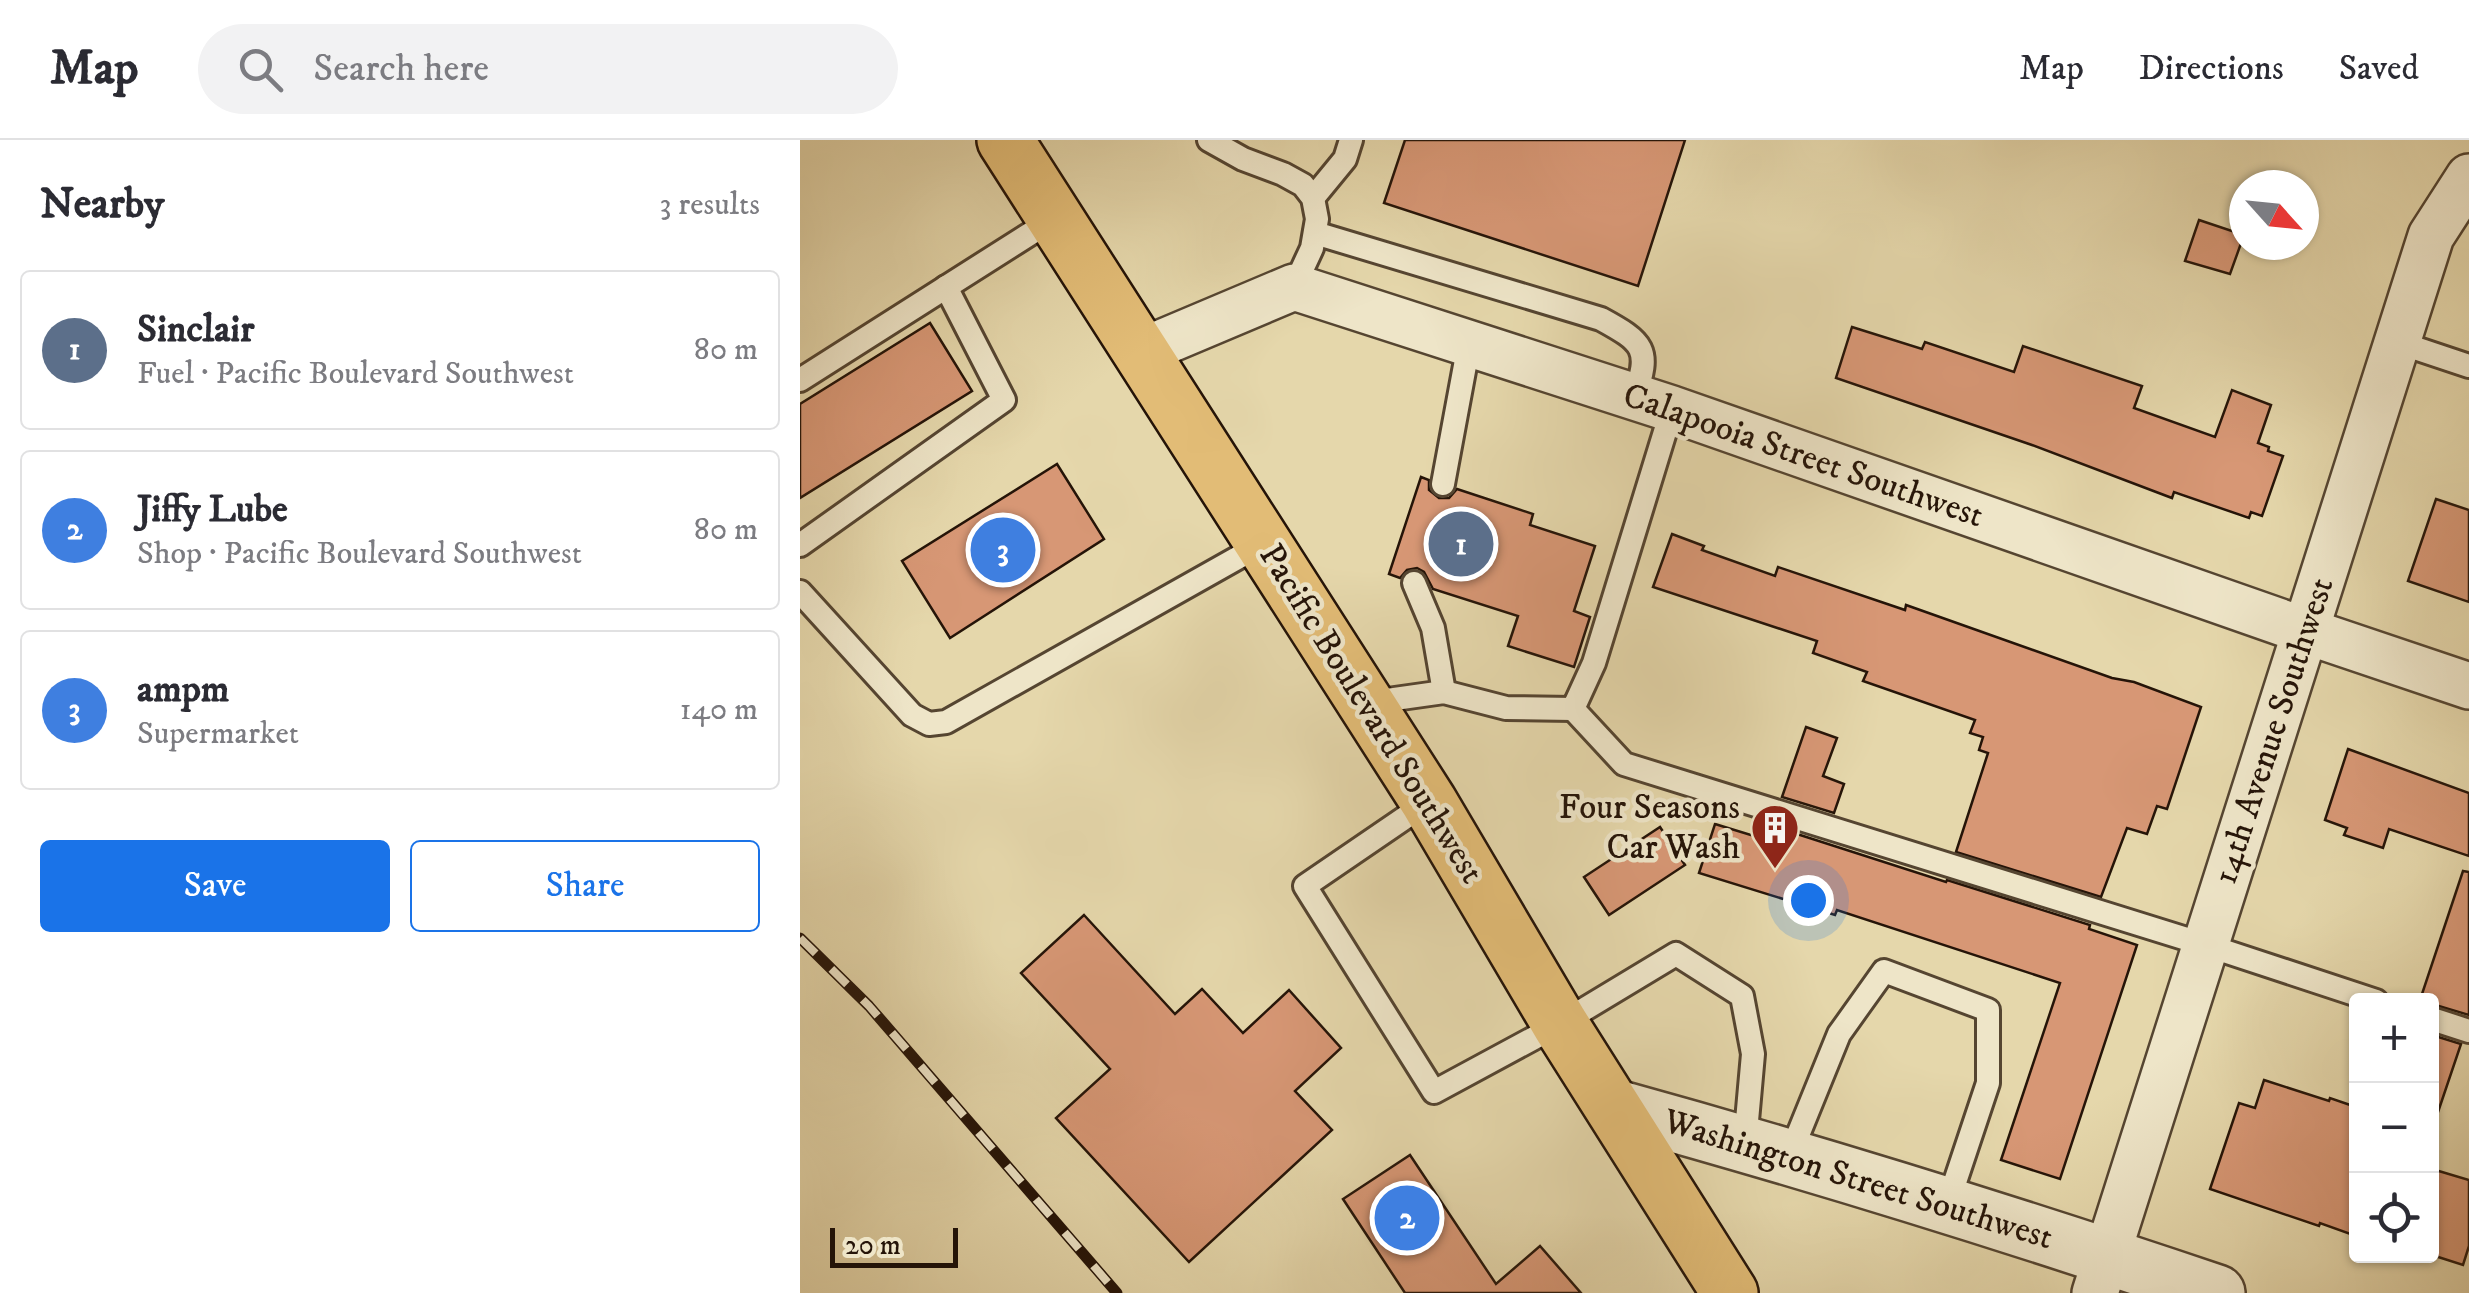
<!DOCTYPE html>
<meta charset="utf-8">
<style>
body{margin:0;font-family:"IM FELL DW Pica",serif;background:#f2f2f3;color:#2b2b33}
.controls{position:absolute;right:30px;bottom:30px;display:grid;overflow:hidden;border-radius:10px;box-shadow:0 2px 8px #0004}
.controls button{width:90px;height:90px;display:grid;place-items:center;padding:0;border:0;border-bottom:2px solid #e1e1e2;background:#fff;color:#2b2b33;font:50px sans-serif}
.compass{position:absolute;left:1429px;top:30px;width:90px;height:90px;border-radius:50%;background:#fff;box-shadow:0 2px 8px #0004;rotate:117deg}
.scale{position:absolute;left:30px;bottom:25px;width:128px;box-sizing:border-box;padding-left:10px;border:5px solid #251408;border-top:0;font-size:28px;line-height:35px;white-space:nowrap;color:#251408;-webkit-text-stroke:8px #eee5c8;paint-order:stroke}
.you{position:absolute;left:1008px;top:760px;width:35px;height:35px;margin:-25px;border:8px solid #fff;border-radius:50%;background:#1a73e8;box-shadow:0 0 0 15px #1a73e833}
.badge{display:grid;place-items:center;width:65px;height:65px;border-radius:50%;background:#1a73e8;color:#fff;font-size:32px;font-weight:700}
.pin{position:absolute;translate:-50% -50%;border:5px solid #fff;box-shadow:0 2px 10px #0006}
.list{margin:0;padding:0;list-style:none}
h2{display:flex;justify-content:space-between;align-items:center;height:130px;margin:0;padding:0 40px;font-size:42px}
h2 small{font-size:32px;font-weight:400;color:#7c7c81}
.list li{display:grid;grid-template-columns:65px 1fr auto;gap:30px;align-items:center;box-sizing:border-box;height:160px;margin:0 20px 20px;padding:0 20px;border:2px solid #e1e1e2;border-radius:10px}
.list b{display:block;font-size:38px;white-space:nowrap}
.list p{margin:0;font-size:32px;white-space:nowrap;color:#7c7c81}
.list em{font-size:32px;font-style:normal;color:#7c7c81}
.actions{display:flex;gap:20px;padding:30px 40px}
.actions a{flex:1;padding:22px 0;border:2px solid #1a73e8;border-radius:10px;text-align:center;font-size:35px;color:#1a73e8}
.actions .main{background:#1a73e8;color:#fff}
.icon{flex:none;width:55px;height:55px;fill:none;stroke:currentColor;stroke-width:2;stroke-linecap:round;stroke-linejoin:round}
.map{position:relative;flex:none;width:1669px;height:1153px;overflow:hidden}
header{display:flex;align-items:center;gap:60px;box-sizing:border-box;height:140px;padding:0 50px;background:#fff;border-bottom:2px solid #e1e1e2}
header strong{font-size:48px}
nav{display:flex;gap:55px;margin-inline-start:auto;font-size:35px}
.search{width:700px;height:90px;background:#f2f2f3;display:flex;align-items:center;gap:25px;box-sizing:border-box;padding:0 35px;border-radius:55px;color:#7c7c81;font-size:38px}
main{display:flex}
aside{flex:1;background:#fff}
.map>svg:first-child{display:block}
.building{fill:#d79775;stroke:#251408;stroke-width:2.5}
.lines{fill:none;stroke-linecap:round;stroke-linejoin:round}
.service-casing{stroke:#554531;stroke-width:28}
.minor-casing{stroke:#554531;stroke-width:50}
.tertiary-casing{stroke:#554531;stroke-width:60}
.primary-casing{stroke:#251408;stroke-width:60}
.service{stroke:#eee5c8;stroke-width:22}
.minor{stroke:#eee5c8;stroke-width:45}
.tertiary{stroke:#eee5c8;stroke-width:55}
.primary{stroke:#e2bc76;stroke-width:55}
.rail-casing{stroke:#251408;stroke-width:11}
.rail{stroke:#eee5c8;stroke-width:8;stroke-dasharray:22;stroke-linecap:butt}
.labels{text-anchor:middle;dominant-baseline:central;stroke-width:9;stroke-linejoin:round;paint-order:stroke}
.street-label{font-size:35px;fill:#251408;stroke:#eee5c8}
.poi-label{font-size:35px;fill:#251408;stroke:#eee5c8;text-anchor:end}
</style>
<header>
<strong>Map</strong>
<div class="search"><svg class="icon" aria-label="search" viewBox="0 0 24 24"><circle cx="10" cy="10" r="6"/><path d="M15 15l6 6"/></svg>Search here</div>
<nav><a>Map</a><a>Directions</a><a>Saved</a></nav>
</header>
<main>
<aside>
<h2>Nearby<small>3 results</small></h2>
<ul class="list">
<li><span class="badge" style="background:#5c6f8a">1</span><div><b>Sinclair</b><p>Fuel · Pacific Boulevard Southwest</p></div><em>80 m</em></li>
<li><span class="badge" style="background:#3f7fe0">2</span><div><b>Jiffy Lube</b><p>Shop · Pacific Boulevard Southwest</p></div><em>80 m</em></li>
<li><span class="badge" style="background:#3f7fe0">3</span><div><b>ampm</b><p>Supermarket</p></div><em>140 m</em></li>
</ul>
<div class="actions"><a class="main">Save</a><a>Share</a></div>
</aside>
<div class="map">
<svg width="1669" height="1153" viewBox="0 0 1669 1153">
<rect width="100%" height="100%" fill="#e5d7ab"/>
<filter id="stains"><feTurbulence type="fractalNoise" baseFrequency=".002" numOctaves="4"/><feColorMatrix values="0 0 0 0 .2 0 0 0 0 .09 0 0 0 0 .02 0 0 0 .5 -.17"/></filter>
<radialGradient id="worn" r=".72"><stop offset=".6" stop-color="#630" stop-opacity="0"/><stop offset="1" stop-color="#630" stop-opacity=".3"/></radialGradient>
<g class="building">
<path d="M605,0H885L838,146L584,63Z"/>
<path d="M1399,80L1444,95L1430,134L1385,121Z"/>
<path d="M130,183L172,251L0,358V264Z"/>
<path d="M1052,187L1122,209L1125,202L1214,232L1223,206L1342,246L1334,268L1415,297L1432,250L1471,265L1458,303L1469,307L1468,311L1483,316L1462,376L1451,372L1449,378L1374,352L1372,358L1232,305L1036,238Z"/>
<path d="M257,324L304,399L150,498L102,421Z"/>
<path d="M621,337L629,340V350L639,358H649L657,349L733,374L730,385L795,406L774,471L790,477L774,527L708,506L718,476L633,449L624,432L617,428L607,430L600,438L589,434Z"/>
<path d="M1636,359L1669,370V462L1608,441Z"/>
<path d="M872,394L904,406L902,410L975,436L978,427L1105,470L1106,465L1312,538L1334,542L1401,567L1367,669L1357,666L1347,694L1327,688L1301,757L1156,712L1188,613L1179,610L1183,597L1170,593L1175,580L1063,541L1067,532L1013,513L1017,501L853,447Z"/>
<path d="M1006,587L1037,598L1023,636L1044,644L1034,673L982,657Z"/>
<path d="M1548,609L1669,653V716L1589,689L1583,708L1544,695L1547,688L1525,680Z"/>
<path d="M915,684L967,700L972,686L1146,742L1147,740L1290,785L1289,789L1337,805L1260,1039L1201,1020L1260,843L1037,770L1035,775L899,733Z"/>
<path d="M860,687L885,725L809,775L784,737Z"/>
<path d="M1663,731L1669,732V875L1632,864V860H1620Z"/>
<path d="M284,775L375,874L402,849L443,893L489,850L541,908L495,951L532,990L389,1122L256,978L310,929L221,833Z"/>
<path d="M1632,895L1661,904L1637,975L1632,974Z"/>
<path d="M1464,940L1529,961L1530,958L1556,967V1096L1520,1083L1519,1086L1410,1049L1439,963L1455,968Z"/>
<path d="M610,1015L696,1144L740,1106L781,1153H605L543,1059Z"/>
<path d="M1632,1029L1669,1040V1106L1663,1125L1632,1115Z"/>
</g>
<g class="lines">
<g class="service-casing">
<g id="service">
<path d="M409,0L443,19L483,34L503,45L513,58L517,79L512,108L494,147"/>
<path d="M513,58L545,19L551,0"/>
<path d="M515,93L801,179C843,202 852,209 834,257"/>
<path d="M1597,202L1669,226"/>
<path d="M0,240L255,78"/>
<path d="M643,344L669,204"/>
<path d="M0,405L204,260L146,147"/>
<path d="M614,443L633,488L644,552"/>
<path d="M0,452L112,575L129,584L146,582L464,403"/>
<path d="M566,563L644,552L706,568L773,569L794,523L872,269"/>
<path d="M773,569L824,624L1406,805L1576,861"/>
<path d="M628,662L505,746L634,952L760,884L876,814L942,856L953,914L945,1003"/>
<path d="M1632,879L1669,891"/>
<path d="M989,1017L1039,894L1084,831L1188,870V943L1147,1066"/>
</g>
</g>
<g class="minor-casing">
<g id="minor">
<path d="M340,212L494,147L872,269L1506,491L1669,546"/>
<path d="M1295,1153L1631,96L1669,37"/>
</g>
</g>
<g class="tertiary-casing">
<path id="tertiary" d="M813,967C1016,1023 1218,1086 1417,1153"/>
</g>
<g class="primary-casing">
<path id="primary" d="M205,0L629,662L760,884L930,1153"/>
</g>
<use href="#service" class="service"/>
<use href="#minor" class="minor"/>
<use href="#tertiary" class="tertiary"/>
<use href="#primary" class="primary"/>
<g class="rail-casing">
<path id="rail" d="M0,798L69,866L317,1153"/>
</g>
<use href="#rail" class="rail"/>
</g>
<defs>
<g id="building-pin" transform="scale(2.5)"><path d="M0 17L-7.5 6A9.5 9.5 0 1 1 7.5 6Z" fill="#8f2418" stroke="#eee5c8"/><path d="M-4-6H4V6H1V3H-1V6H-4ZM-2.5-4.3h1.7v1.8h-1.7ZM.8-4.3h1.7v1.8H.8ZM-2.5-1h1.7V.8h-1.7ZM.8-1h1.7V.8H.8Z" fill="#fff"/></g>
</defs>
<g fill-rule="evenodd">
<use href="#building-pin" x="975" y="688"/>
</g>
<g class="labels">
<g class="street-label">
<text transform="translate(1003 316) rotate(19)">Calapooia Street Southwest</text>
<text transform="translate(571 574) rotate(58)">Pacific Boulevard Southwest</text>
<text transform="translate(1474 591) rotate(-72)">14th Avenue Southwest</text>
<text transform="translate(1058 1040) rotate(17)">Washington Street Southwest</text>
</g>
<g class="poi-label">
<text x="940" y="668">Four Seasons<tspan x="940" dy="40">Car Wash</tspan></text>
</g>
</g>
<rect width="100%" height="100%" filter="url(#stains)"/>
<rect width="100%" height="100%" fill="url(#worn)"/>
</svg>
<div class="controls">
<button>+</button>
<button>−</button>
<button><svg class="icon" aria-label="locate" viewBox="0 0 24 24"><circle cx="12" cy="12" r="6"/><path d="M12 2v4M12 18v4M2 12h4M18 12h4"/></svg></button>
</div>
<svg class="compass" viewBox="-18 -18 36 36"><path d="M0-13l5 13h-10z" fill="#e53935"/><path d="M0 13l5-13h-10z" fill="#7c7c81"/></svg>
<div class="scale">20 m</div>
<div class="you"></div>
<div class="pin badge" style="left:661px;top:404px;background:#5c6f8a">1</div>
<div class="pin badge" style="left:607px;top:1078px;background:#3f7fe0">2</div>
<div class="pin badge" style="left:203px;top:410px;background:#3f7fe0">3</div>
</div>
</main>
